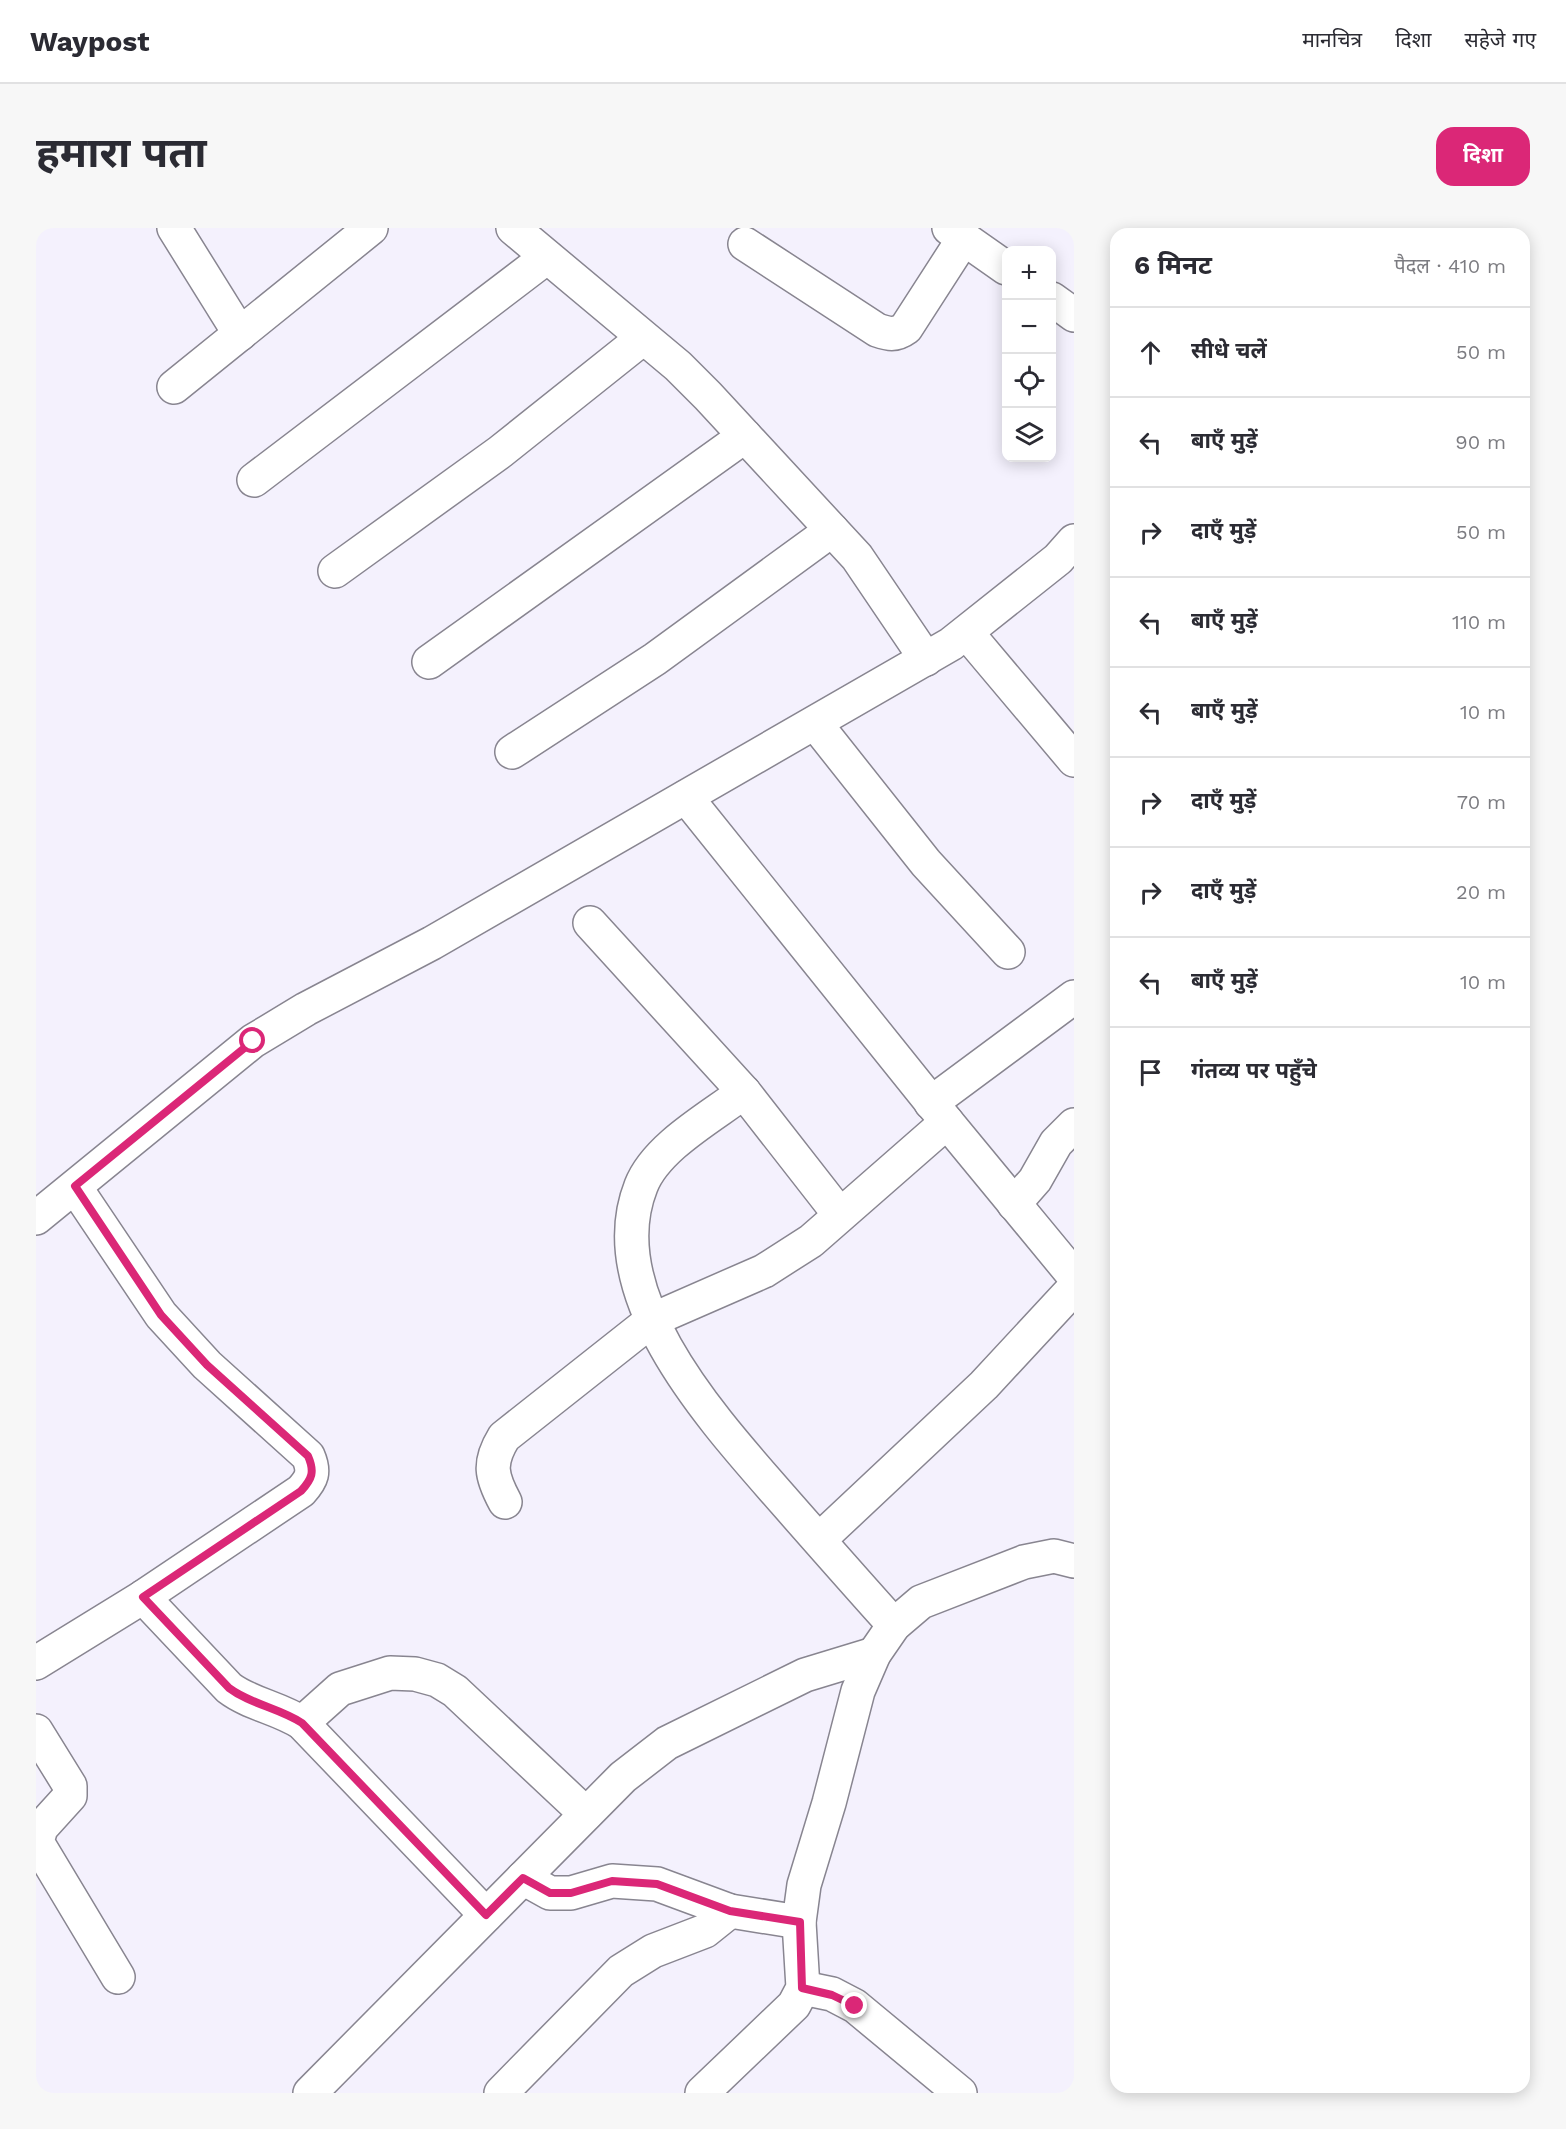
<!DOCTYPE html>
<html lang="hi">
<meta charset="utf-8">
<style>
body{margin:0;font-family:"Work Sans","Noto Sans Devanagari",sans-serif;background:#f7f7f7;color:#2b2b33}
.controls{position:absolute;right:18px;top:18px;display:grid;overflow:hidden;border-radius:12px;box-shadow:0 3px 15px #0003}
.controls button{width:54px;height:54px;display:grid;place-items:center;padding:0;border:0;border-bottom:2px solid #e1e1e2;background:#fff;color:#2b2b33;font:30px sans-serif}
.stop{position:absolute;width:18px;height:18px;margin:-14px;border:4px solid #db2777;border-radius:50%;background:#fff}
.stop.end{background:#db2777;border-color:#fff;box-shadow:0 2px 6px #0008}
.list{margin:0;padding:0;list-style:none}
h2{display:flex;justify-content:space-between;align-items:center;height:78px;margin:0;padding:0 24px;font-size:26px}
h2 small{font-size:20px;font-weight:400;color:#7c7c81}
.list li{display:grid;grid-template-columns:39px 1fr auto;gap:18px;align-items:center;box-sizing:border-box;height:90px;padding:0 24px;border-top:2px solid #e1e1e2}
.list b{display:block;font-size:22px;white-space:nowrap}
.list em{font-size:20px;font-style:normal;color:#7c7c81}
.icon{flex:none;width:33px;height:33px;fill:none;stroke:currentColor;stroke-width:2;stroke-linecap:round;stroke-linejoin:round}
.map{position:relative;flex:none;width:1038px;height:1865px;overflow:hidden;border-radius:18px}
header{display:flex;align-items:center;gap:36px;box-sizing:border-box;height:84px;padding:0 30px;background:#fff;border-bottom:2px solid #e1e1e2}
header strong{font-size:28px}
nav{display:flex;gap:33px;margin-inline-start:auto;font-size:21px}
.intro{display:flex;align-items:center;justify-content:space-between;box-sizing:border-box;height:144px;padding:0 36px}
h1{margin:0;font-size:42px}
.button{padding:15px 27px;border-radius:18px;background:#db2777;color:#fff;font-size:21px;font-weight:700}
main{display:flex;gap:36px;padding:0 36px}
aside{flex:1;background:#fff;border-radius:18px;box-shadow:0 3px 15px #0003}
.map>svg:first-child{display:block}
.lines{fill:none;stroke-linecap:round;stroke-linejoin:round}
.minor-casing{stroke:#888590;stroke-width:36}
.minor{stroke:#fff;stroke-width:33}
.route{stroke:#db2777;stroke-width:8}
</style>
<header>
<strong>Waypost</strong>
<nav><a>मानचित्र</a><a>दिशा</a><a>सहेजे गए</a></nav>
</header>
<div class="intro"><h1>हमारा पता</h1><a class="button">दिशा</a></div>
<main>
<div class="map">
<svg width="1038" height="1865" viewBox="0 0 1038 1865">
<rect width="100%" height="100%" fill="#f4f1fd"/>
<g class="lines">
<g class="minor-casing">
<g id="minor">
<path d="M138,0L204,106"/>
<path d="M477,0L642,138L672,168L821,329L890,431"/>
<path d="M913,0L970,40"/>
<path d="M709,16L841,102C853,106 859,108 870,100L928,10"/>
<path d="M1016,71L1038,87"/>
<path d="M138,159L335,0"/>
<path d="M218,252L511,29"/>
<path d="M299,343L464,224L607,110"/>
<path d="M931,405L1038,532"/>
<path d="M393,434L709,208"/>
<path d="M779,495L890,635L972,724"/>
<path d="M476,524L619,431L796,302"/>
<path d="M650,569L911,894L1038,1048"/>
<path d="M554,695L708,864L804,987"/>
<path d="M708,864C675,889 620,919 605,958C561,1069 682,1197 749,1274C785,1315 821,1356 858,1397"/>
<path d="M895,875L1038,769"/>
<path d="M978,976L999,952L1020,915L1038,897"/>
<path d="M0,990L217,813L270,781L396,715L915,416L1022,331L1038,313"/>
<path d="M469,1274C455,1248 452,1235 468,1209L616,1092L728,1043L775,1013L911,894"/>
<path d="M783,1312L948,1157L1038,1060"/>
<path d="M107,1369L193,1460C214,1476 243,1480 266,1495L450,1687"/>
<path d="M0,1435L107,1369L265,1263C276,1251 279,1244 272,1228L171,1137L125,1087L39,959"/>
<path d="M266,1495L304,1461L354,1445L379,1446L401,1452L419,1463L550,1586"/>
<path d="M0,1503L34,1558V1568L5,1600L1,1614L82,1749"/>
<path d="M487,1650L514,1665H535L576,1653L621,1656L694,1683L763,1694"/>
<path d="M767,1760L796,1766L819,1778L924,1865"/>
<path d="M274,1865L587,1549L631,1515L769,1447L838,1426"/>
<path d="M465,1865L585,1743L617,1723L669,1703L694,1683"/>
<path d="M666,1865L758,1777L767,1760L763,1694L768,1657L793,1575L822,1463L838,1426L858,1397L885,1374L988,1334L1018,1328L1038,1333"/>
</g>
</g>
<use href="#minor" class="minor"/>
</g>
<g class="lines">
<path class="route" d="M217,813L39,958L125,1087L171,1137L272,1228C279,1244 276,1251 265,1263L107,1369L193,1460C214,1476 243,1480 266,1495L450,1687L487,1650L514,1665H535L576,1653L621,1656L694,1683L764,1694L766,1760L796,1767L819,1778"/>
</g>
</svg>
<div class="controls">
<button>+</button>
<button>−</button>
<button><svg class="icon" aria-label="locate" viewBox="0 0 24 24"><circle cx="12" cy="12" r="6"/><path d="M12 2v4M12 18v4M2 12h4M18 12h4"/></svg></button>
<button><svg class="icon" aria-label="layers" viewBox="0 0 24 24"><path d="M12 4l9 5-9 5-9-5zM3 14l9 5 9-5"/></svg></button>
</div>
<div class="stop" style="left:217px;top:813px"></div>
<div class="stop end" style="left:819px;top:1778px"></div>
</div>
<aside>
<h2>6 मिनट<small>पैदल · 410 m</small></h2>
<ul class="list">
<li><svg class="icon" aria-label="ahead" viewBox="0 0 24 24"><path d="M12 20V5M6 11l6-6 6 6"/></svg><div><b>सीधे चलें</b></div><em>50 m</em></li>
<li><svg class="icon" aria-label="left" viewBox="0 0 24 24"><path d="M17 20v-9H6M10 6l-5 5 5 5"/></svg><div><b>बाएँ मुड़ें</b></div><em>90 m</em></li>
<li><svg class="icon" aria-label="right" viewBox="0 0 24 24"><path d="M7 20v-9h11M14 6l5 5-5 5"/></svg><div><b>दाएँ मुड़ें</b></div><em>50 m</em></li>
<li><svg class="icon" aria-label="left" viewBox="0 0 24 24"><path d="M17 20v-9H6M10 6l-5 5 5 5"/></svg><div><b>बाएँ मुड़ें</b></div><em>110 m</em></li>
<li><svg class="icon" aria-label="left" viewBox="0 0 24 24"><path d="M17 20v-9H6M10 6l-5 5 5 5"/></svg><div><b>बाएँ मुड़ें</b></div><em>10 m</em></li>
<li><svg class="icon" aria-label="right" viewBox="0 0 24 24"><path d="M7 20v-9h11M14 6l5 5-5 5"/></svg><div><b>दाएँ मुड़ें</b></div><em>70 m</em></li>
<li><svg class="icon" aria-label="right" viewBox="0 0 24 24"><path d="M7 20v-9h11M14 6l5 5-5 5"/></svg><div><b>दाएँ मुड़ें</b></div><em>20 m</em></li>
<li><svg class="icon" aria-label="left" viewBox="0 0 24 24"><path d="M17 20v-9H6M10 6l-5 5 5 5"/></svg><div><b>बाएँ मुड़ें</b></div><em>10 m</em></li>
<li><svg class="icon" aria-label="arrive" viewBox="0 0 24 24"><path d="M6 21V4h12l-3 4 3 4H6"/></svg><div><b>गंतव्य पर पहुँचे</b></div></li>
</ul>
</aside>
</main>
